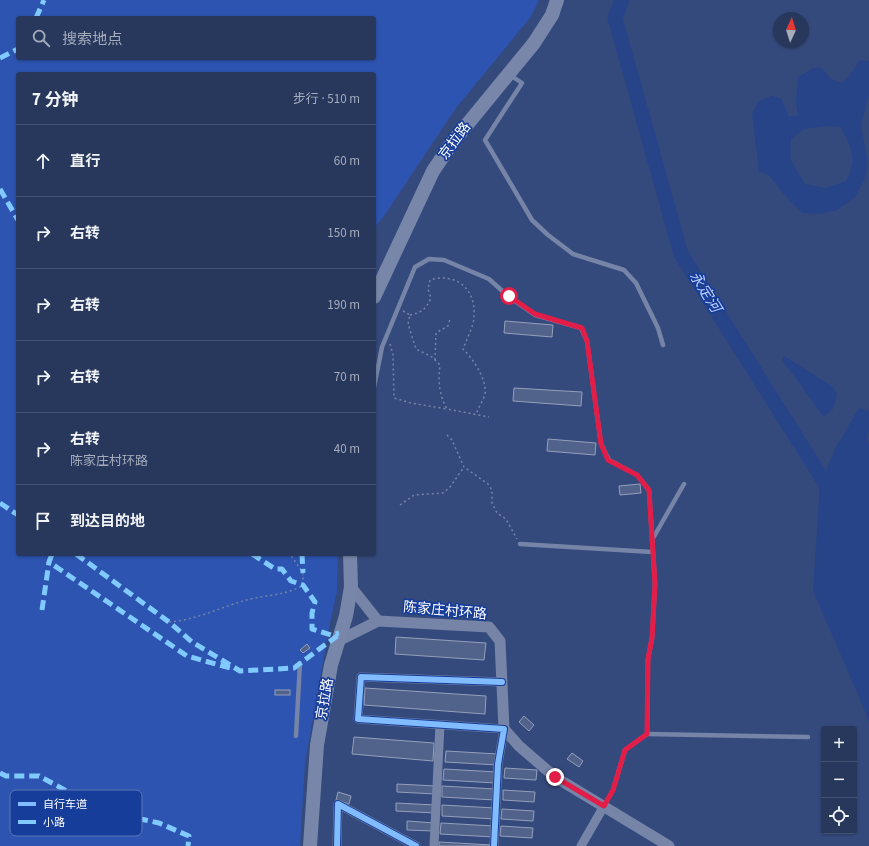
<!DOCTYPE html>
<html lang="zh">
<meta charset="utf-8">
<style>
body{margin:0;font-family:"Source Sans 3","Noto Sans SC",sans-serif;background:#344366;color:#f1f3f6}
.controls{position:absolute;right:12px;bottom:12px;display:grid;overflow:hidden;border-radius:4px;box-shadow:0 1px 3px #0004}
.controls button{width:36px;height:36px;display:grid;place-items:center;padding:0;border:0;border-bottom:1px solid #445272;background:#28385d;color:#f1f3f6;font:20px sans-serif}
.compass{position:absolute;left:773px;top:12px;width:36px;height:36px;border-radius:50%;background:#28385d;box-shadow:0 1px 3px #0004;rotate:4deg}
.stop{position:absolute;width:12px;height:12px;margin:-9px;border:3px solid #e11d48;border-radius:50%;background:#fff}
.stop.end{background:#e11d48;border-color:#fff;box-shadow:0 1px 4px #0008}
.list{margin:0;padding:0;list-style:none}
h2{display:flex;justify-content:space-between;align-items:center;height:52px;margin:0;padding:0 16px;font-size:17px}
h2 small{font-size:13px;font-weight:400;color:#a5acbc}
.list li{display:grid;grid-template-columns:26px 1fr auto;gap:12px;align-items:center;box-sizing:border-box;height:72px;padding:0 16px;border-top:1px solid #445272}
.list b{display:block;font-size:15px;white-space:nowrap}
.list p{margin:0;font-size:13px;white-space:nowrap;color:#a5acbc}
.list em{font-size:13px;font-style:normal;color:#a5acbc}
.icon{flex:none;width:22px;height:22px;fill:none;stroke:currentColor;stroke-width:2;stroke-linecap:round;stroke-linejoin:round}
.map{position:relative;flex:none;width:869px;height:846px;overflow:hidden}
.search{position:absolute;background:#28385d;box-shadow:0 1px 3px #0004;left:16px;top:16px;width:360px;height:44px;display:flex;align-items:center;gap:10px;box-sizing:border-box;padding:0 14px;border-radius:4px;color:#a5acbc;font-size:15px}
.panel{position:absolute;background:#28385d;box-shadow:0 1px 3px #0004;left:16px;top:72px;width:360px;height:484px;border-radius:4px}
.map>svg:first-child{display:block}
.green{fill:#2c54b0;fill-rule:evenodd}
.water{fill:#284488;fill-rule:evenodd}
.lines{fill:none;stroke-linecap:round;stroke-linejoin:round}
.river{stroke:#284488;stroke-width:15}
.building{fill:#52638b;stroke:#949fbb}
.path{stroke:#7584a7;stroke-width:1.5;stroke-dasharray:2 3;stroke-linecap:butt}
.service{stroke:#7584a7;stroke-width:4.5}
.minor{stroke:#7584a7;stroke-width:9}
.tertiary{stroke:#7584a7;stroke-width:11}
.trunk{stroke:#7887a9;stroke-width:14}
.quiet{stroke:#80caff;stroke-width:5;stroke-dasharray:10 5;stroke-linecap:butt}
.cycleway-casing{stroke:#173d9a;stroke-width:8}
.cycleway{stroke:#80bcff;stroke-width:6}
.route{stroke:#e11d48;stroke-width:5}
.labels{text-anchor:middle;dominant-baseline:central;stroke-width:3.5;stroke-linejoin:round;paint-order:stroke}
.street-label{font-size:14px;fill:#fff;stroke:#173d9a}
.water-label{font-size:15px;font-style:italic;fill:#b9cdf8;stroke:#173d9a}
.key{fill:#173d9a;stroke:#5d77b8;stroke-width:1}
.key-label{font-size:11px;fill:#fff}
</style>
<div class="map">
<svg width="869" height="846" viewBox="0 0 869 846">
<rect width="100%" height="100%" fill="#354a7c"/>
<path class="green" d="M0,0H539L530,18L456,108L384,216L374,228V74H18V554H338L337,592L330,623L305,763L300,846H0ZM18,18H374V58H18Z"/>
<g class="water">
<path d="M860,60L869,61V95L861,125L868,163L865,179L855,197L837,210L820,214L802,213L781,191L769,175L759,172L752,113L759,101L772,96L781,98L789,116H798L796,101L798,77L813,68H822L831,79L842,83L850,75ZM828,126L841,127C851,150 858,158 846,181L826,188L805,184L791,160V139L804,129Z"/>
<path d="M784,356L832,386L837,394L833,409L824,417L782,360Z"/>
<path d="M859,408L869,411V432L867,436L869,445V723L865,711L813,591L820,483L836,447Z"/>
</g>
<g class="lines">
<path class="river" d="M622,0L615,18L681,254L832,494"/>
</g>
<g class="building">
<path d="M505,321L553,325L552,337L504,333Z"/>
<path d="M514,388L582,392L581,406L513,401Z"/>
<path d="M548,439L596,443L595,455L547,451Z"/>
<path d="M640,484L641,493L620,495L619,486Z"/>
<path d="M396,637L486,643L484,660L395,654Z"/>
<path d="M307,644L310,648L303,653L300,650Z"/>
<path d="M365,688L486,696L485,714L364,705Z"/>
<rect x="275" y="690" width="15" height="5"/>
<path d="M524,716L534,725L529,731L519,722Z"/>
<path d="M354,737L434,743L433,761L352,754Z"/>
<path d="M446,751L498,754V765L445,762Z"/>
<path d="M572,753L583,761L579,767L567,759Z"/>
<path d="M505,768L537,770L536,780L504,778Z"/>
<path d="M444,769L497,772L496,783L443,780Z"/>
<path d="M397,784L436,786V794L397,792Z"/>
<path d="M442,786L495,789V800L442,797Z"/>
<path d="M503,790L535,792L534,802L503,800Z"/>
<path d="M338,792L351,796L349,804L336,800Z"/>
<path d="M396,803L435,805V813L396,811Z"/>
<path d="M442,805L495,808V819L442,816Z"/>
<path d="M502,809L534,811L533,821L501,819Z"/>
<path d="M407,821L435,823L434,831L407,830Z"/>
<path d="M441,823L494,826V837L440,834Z"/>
<path d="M501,826L533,828L532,838L500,836Z"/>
<path d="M439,842L492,845V846H439Z"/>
</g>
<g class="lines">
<g class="path">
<path d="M403,311L410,315L408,324L416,349L432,357L440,365C438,381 439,395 447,409L489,417"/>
<path d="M410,315C421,313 426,309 431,298L428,289L430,280C456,272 476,289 474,316C474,326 467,338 463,349C473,359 487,379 485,394C483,401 478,408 476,415"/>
<path d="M390,344L393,355L394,398L411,403L447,409"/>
<path d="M435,360L436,333L448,326L450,319"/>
<path d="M447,435L452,440L464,467L488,484L492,490V503L497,513L506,519L517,539"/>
<path d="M400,505L414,495L443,493L450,487L464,467"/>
<path d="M169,622C196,620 219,608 243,601C262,595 286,596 303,585V573L290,554"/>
</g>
<g class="service">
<path d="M510,75L522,83L485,140L532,220L548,235L573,254L624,270L636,283L658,328L663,345"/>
<path d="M374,387L382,347L415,267L429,259L444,260L489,279L509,297L535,315L581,328L587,341L601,444L609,460L637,475L649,490L655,584L652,638L648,659L647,734L625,750L613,790L604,806"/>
<path d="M652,540L684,484"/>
<path d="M520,544L652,552"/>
<path d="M647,734L808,737"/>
<path d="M296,736L300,663"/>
</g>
<g class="minor">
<path d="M337,846L338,804L416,846"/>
<path d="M434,846L440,725"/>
<path d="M494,846L498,764L504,729L358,719L361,677L502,682"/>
<path d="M581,846L604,806"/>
</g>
<g class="tertiary">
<path d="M378,621L489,627L500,641L504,729L519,746L555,777L669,846"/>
<path d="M338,641L378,621L351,587"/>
</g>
<g class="trunk">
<path d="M374,297L433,171L452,143L534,43L552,15L557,0"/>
<path d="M310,846L317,745L331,665L346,616L351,587L350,554"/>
</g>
<g class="quiet">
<path d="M36,18L44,0"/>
<path d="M0,58L18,49"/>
<path d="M0,189L18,220"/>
<path d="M0,503L18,515"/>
<path d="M52,554L49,562L187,656L230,668"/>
<path d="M76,554L169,622L192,642L240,671L294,668L341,633"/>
<path d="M252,554L275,569H282L291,581L303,585L315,602L312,613V629L331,635L339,633"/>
<path d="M302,554L303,573"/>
<path d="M42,610L49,562"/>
<path d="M0,773L6,776H39L78,797L94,809L106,816L136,818L159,823L189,836L188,846"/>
</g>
<g class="cycleway-casing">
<g id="cycleway">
<path d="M337,846L338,804L416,846"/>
<path d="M494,846L498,764L504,729L358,719L361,677L502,682"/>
</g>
</g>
<use href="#cycleway" class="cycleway"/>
</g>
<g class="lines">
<path class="route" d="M509,296L535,314L582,328L587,341L601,444L608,460L637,475L649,490L655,584L652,638L648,659L647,734L625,750L613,790L604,806L555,777"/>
</g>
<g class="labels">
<g class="street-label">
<text transform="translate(455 141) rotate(-53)">京拉路</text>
<text transform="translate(445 611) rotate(5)">陈家庄村环路</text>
<text transform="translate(325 699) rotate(-80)">京拉路</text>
</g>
<g class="water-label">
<text transform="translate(705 292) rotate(58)">永定河</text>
</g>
</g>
<rect x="10" y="790" width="132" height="46" rx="6" class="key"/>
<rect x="18" y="802" width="18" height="4" fill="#80bcff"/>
<rect x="18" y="820" width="18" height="4" fill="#80caff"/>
<g class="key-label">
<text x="43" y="808">自行车道</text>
<text x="43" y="826">小路</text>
</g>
</svg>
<div class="controls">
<button>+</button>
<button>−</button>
<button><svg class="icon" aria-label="locate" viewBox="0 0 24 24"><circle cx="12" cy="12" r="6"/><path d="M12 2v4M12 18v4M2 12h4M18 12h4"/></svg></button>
</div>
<svg class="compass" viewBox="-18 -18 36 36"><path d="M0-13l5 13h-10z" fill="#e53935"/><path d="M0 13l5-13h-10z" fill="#a5acbc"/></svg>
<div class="stop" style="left:509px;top:296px"></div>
<div class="stop end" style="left:555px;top:777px"></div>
<div class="search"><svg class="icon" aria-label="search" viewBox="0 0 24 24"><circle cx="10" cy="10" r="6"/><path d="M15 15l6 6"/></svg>搜索地点</div>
<section class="panel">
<h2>7 分钟<small>步行 · 510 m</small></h2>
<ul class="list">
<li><svg class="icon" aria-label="ahead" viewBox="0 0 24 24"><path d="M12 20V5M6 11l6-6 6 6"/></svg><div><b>直行</b></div><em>60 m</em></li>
<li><svg class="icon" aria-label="right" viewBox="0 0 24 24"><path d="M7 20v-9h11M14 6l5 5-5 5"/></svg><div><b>右转</b></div><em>150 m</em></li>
<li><svg class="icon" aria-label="right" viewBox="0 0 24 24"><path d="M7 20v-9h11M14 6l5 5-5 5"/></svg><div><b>右转</b></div><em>190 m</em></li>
<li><svg class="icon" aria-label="right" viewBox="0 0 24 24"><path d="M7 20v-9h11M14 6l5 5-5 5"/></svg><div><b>右转</b></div><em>70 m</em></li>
<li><svg class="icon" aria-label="right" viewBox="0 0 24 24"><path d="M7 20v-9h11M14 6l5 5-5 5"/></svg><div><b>右转</b><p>陈家庄村环路</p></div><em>40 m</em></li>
<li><svg class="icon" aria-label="arrive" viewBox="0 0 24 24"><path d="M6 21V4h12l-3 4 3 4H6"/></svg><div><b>到达目的地</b></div></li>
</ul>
</section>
</div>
